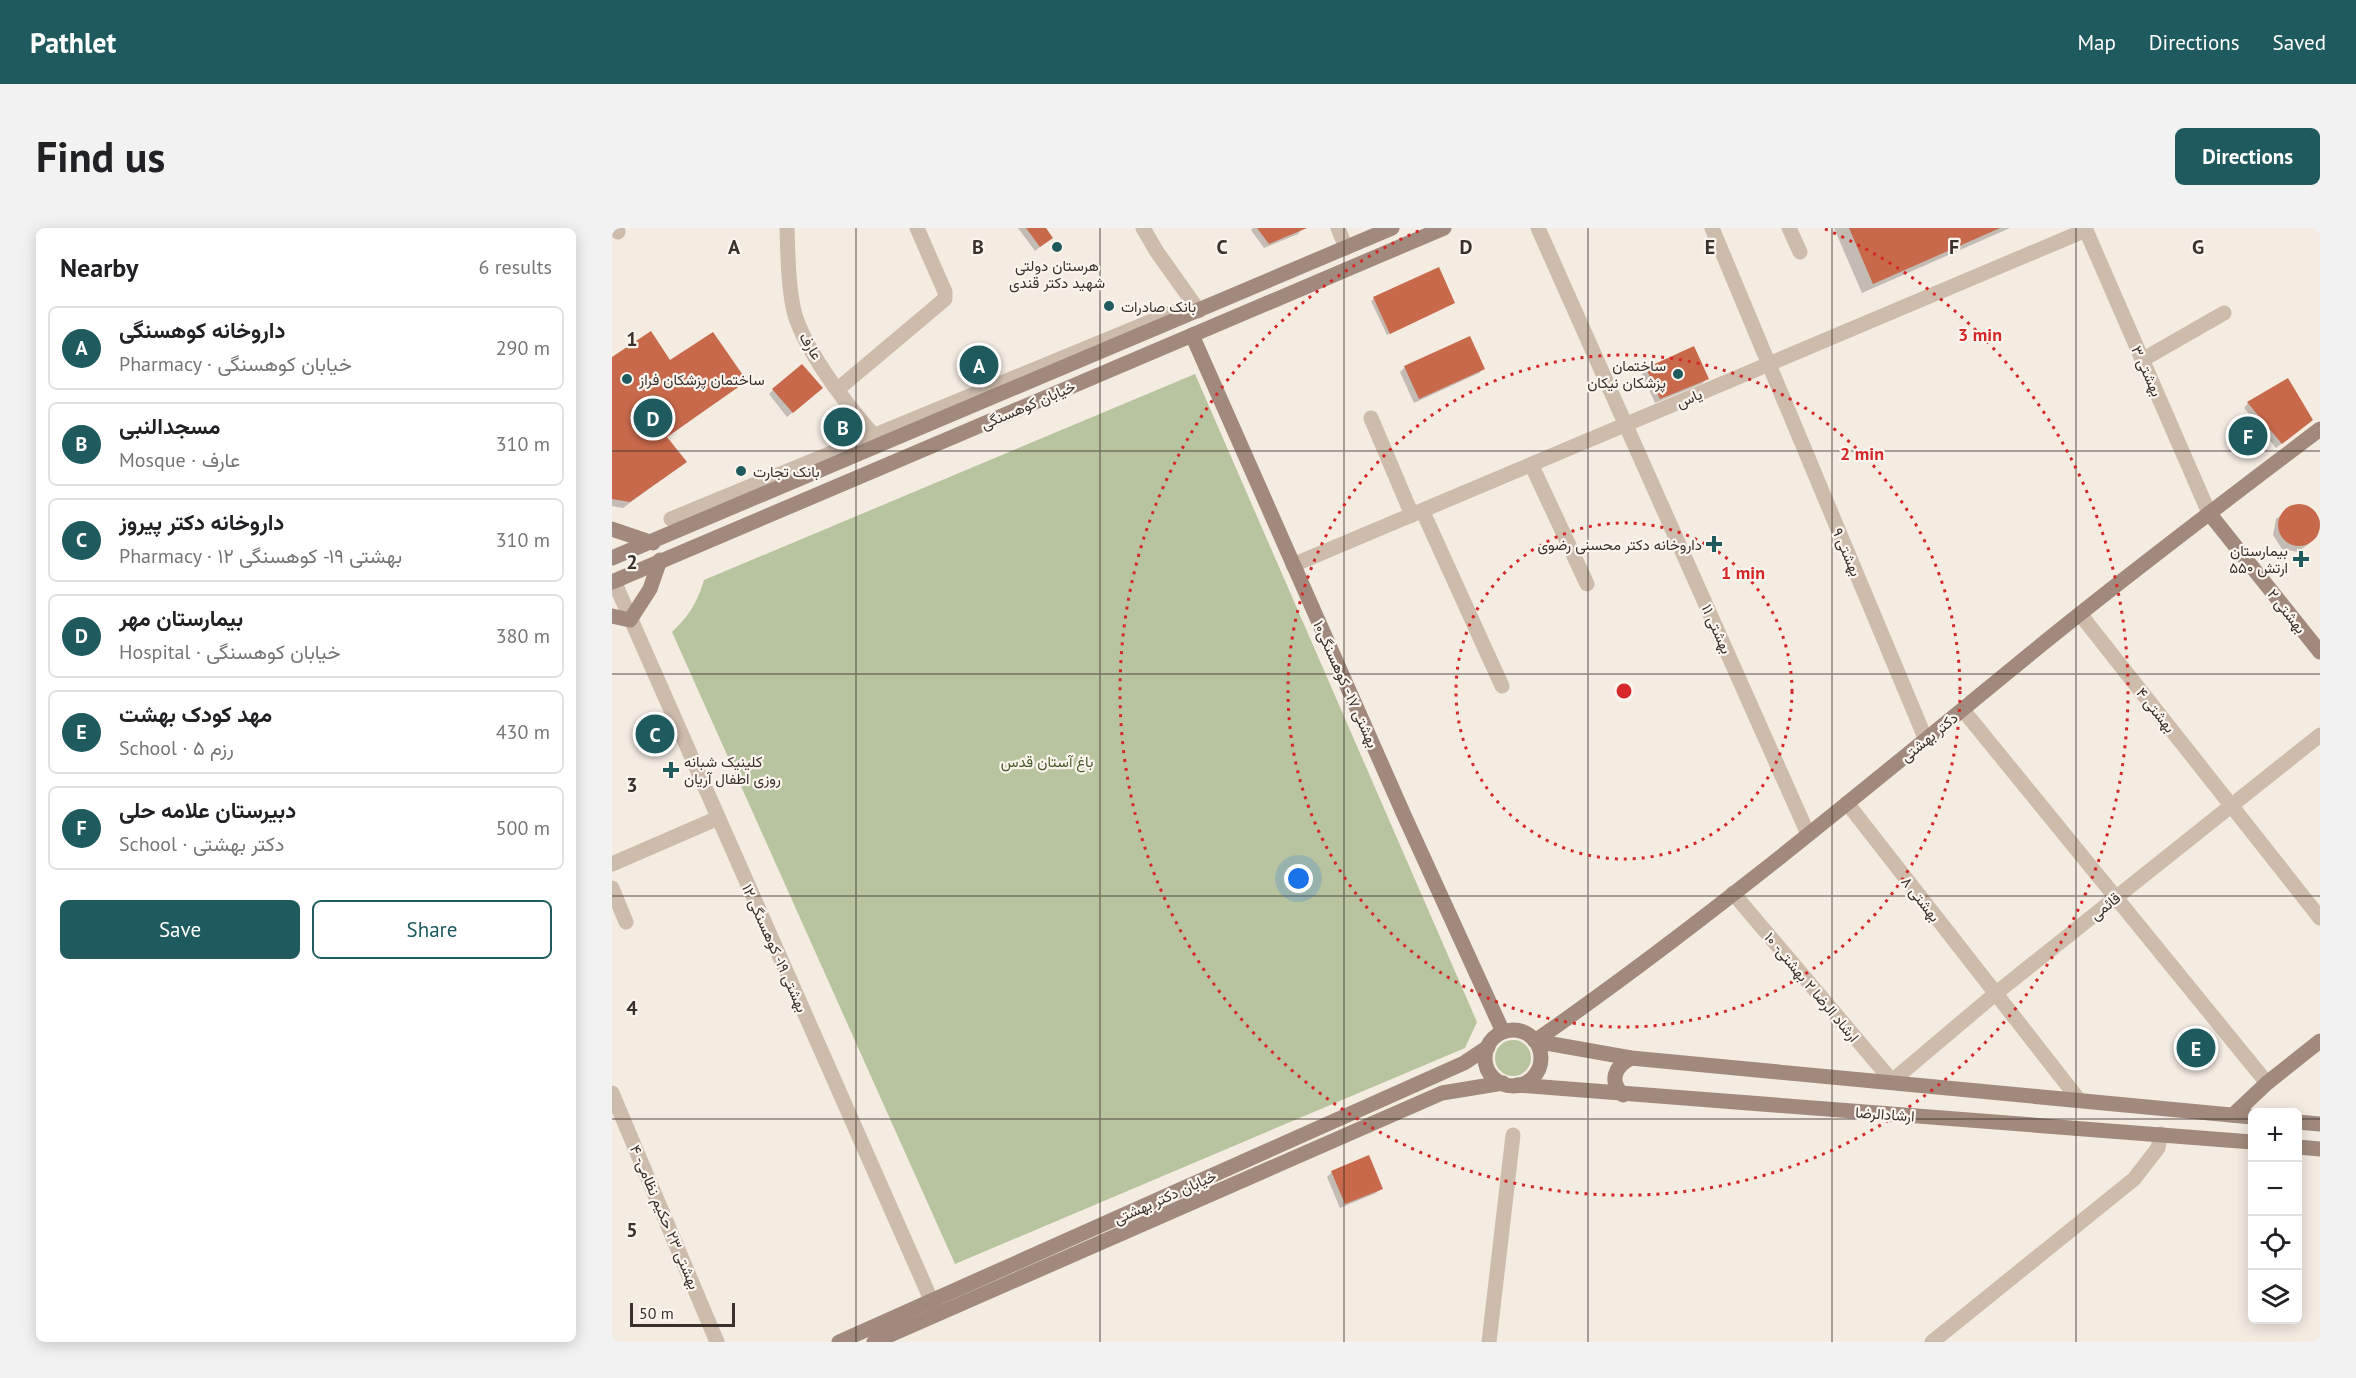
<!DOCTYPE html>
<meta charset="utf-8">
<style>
body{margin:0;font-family:"PT Sans",Vazirmatn,sans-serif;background:#f2f2f2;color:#202124}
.controls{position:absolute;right:18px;bottom:18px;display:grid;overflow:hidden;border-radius:9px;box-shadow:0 3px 15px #0003}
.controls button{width:54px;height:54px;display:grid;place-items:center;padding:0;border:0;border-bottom:2px solid #e0e0e0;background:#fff;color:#202124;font:30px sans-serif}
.scale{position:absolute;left:18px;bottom:15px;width:105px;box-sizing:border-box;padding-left:6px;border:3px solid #3b302b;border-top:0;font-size:16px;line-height:21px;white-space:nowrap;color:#3b302b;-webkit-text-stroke:4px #fbf5ee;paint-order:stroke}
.you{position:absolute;left:687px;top:651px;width:21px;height:21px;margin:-15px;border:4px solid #fff;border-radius:50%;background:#1a73e8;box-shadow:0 0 0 9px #1a73e833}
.badge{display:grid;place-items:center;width:39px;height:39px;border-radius:50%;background:#1f5a5e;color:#fff;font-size:20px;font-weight:700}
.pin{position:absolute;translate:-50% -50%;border:3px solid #fff;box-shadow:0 2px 6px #0006}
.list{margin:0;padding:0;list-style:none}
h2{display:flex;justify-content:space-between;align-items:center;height:78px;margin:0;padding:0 24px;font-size:26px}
h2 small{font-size:20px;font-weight:400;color:#757577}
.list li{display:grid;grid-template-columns:39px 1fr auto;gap:18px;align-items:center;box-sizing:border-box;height:84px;margin:0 12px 12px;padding:0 12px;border:2px solid #e0e0e0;border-radius:9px}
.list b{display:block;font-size:22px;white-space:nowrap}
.list p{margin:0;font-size:20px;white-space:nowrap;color:#757577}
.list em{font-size:20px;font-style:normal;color:#757577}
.actions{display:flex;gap:12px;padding:18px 24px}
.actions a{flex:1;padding:14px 0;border:2px solid #1f5a5e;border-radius:9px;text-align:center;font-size:21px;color:#1f5a5e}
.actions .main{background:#1f5a5e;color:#fff}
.icon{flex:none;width:33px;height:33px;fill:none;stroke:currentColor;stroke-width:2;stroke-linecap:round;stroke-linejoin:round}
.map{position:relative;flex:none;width:1708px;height:1114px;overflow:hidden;border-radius:9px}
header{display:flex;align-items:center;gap:36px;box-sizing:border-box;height:84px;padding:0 30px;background:#1f5a5e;color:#fff}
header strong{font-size:28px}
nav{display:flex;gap:33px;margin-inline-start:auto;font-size:21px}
.intro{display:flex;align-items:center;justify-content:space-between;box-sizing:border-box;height:144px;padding:0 36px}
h1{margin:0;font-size:42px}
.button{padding:15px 27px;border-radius:9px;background:#1f5a5e;color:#fff;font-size:21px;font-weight:700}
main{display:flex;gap:36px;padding:0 36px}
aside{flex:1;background:#fff;border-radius:9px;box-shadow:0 3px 15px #0003}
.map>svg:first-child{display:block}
.green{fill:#b8c4a0}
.shadow{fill:#0003}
.building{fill:#c8694b}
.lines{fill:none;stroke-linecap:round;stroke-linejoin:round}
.street{stroke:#cdbbac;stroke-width:15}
.secondary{stroke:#a18a7d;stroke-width:15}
.grid{fill:none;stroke:#3b302b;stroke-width:1.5;stroke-opacity:0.55}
.ring{fill:none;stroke:#d62828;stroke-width:3;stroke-dasharray:3 6}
.poi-dot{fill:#1f5a5e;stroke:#fbf5ee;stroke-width:2}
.labels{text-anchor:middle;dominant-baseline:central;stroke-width:4.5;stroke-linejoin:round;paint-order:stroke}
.poi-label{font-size:15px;fill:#3b302b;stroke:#fbf5ee;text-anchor:start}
.street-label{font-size:15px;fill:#3b302b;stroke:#fbf5ee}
.park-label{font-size:15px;fill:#4a5a2e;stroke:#fbf5ee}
.grid-label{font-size:20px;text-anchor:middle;font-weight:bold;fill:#3b302b;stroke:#fbf5ee;stroke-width:4.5;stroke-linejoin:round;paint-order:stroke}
.centre{fill:#d62828;stroke:#fbf5ee;stroke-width:3}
.ring-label{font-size:18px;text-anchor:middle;font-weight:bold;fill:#d62828;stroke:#fbf5ee;stroke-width:4.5;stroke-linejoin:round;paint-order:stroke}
</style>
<header>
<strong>Pathlet</strong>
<nav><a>Map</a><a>Directions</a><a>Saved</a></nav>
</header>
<div class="intro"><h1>Find us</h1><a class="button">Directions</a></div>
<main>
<aside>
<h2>Nearby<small>6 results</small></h2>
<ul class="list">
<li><span class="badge">A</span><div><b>داروخانه کوهسنگی</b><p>Pharmacy · خیابان کوهسنگی</p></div><em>290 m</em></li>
<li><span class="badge">B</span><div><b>مسجدالنبی</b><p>Mosque · عارف</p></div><em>310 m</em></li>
<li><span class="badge">C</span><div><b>داروخانه دکتر پیروز</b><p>Pharmacy · بهشتی ۱۹- کوهسنگی ۱۲</p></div><em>310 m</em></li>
<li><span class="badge">D</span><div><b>بیمارستان مهر</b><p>Hospital · خیابان کوهسنگی</p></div><em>380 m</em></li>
<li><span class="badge">E</span><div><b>مهد کودک بهشت</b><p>School · رزم ۵</p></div><em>430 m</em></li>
<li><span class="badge">F</span><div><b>دبیرستان علامه حلی</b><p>School · دکتر بهشتی</p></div><em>500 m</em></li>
</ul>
<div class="actions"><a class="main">Save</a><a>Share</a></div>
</aside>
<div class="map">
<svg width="1708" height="1114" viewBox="0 0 1708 1114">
<rect width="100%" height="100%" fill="#f4ebe1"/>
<g class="green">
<path d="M583,146L865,794L853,820L343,1036L60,404C77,388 85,375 92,352Z"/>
<circle cx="901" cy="830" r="18"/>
</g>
<g class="shadow">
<path d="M406,0H435L433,1L439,10L423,23Z"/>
<path d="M641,0H690V1L686,6L652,20L639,2Z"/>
<path d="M1222,0H1398L1250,65Z"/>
<path d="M762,71L841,75L775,107L759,73Z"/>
<path d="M0,130L58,134L133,153L54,210L73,234L11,280L0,278Z"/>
<path d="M793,139L872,140L867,145L802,175L788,144Z"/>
<path d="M1035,141L1095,150L1091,155L1043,175L1030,146Z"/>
<path d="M161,162L204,165L175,189L157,166Z"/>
<path d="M1636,175L1694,196L1664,220L1632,180Z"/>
<path d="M1683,277L1699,280L1708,293L1705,309L1686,324L1670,321L1661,307L1664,291Z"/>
<path d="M720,944L769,960L764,965L728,980L715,949Z"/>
</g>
<g class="building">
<path d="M414,0H434L441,10L428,19Z"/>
<path d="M645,0H695L657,16Z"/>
<path d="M1237,0H1388L1261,56Z"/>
<path d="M827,39L843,75L778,106L761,69Z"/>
<path d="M39,103L58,132L101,104L135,153L55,209L75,234L18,274L0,271V129Z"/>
<path d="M858,108L873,141L807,171L792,138Z"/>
<path d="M1082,118L1097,151L1048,171L1034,140Z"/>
<path d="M190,136L211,160L181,185L160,161Z"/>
<path d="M1676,150L1701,192L1670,216L1635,174Z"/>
<circle cx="1687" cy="297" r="21"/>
<path d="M757,927L771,961L733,976L719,943Z"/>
</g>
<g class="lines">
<g class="street">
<path d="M5,0L6,4"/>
<path d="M175,0C176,28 176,61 183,87C195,126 239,183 267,213"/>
<path d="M531,0L545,24L587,83"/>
<path d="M726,0L734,20"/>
<path d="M926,0L1196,606"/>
<path d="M1100,0L1314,512"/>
<path d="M1177,0L1188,24"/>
<path d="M1473,0L1597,285"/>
<path d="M1530,132L1612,85"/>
<path d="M226,161L333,71V64L305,0"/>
<path d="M759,190L800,287"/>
<path d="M920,238L975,356"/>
<path d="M811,284L890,458"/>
<path d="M59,291L562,84"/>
<path d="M681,337L1474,2"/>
<path d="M2,353L324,1083"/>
<path d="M1468,386L1708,690"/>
<path d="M1351,482L1655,855"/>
<path d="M1235,575L1467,872"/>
<path d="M0,636L106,590"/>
<path d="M0,660L14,694"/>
<path d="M1121,665L1280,853L1383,766L1708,507"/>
<path d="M0,865L105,1114"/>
<path d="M877,1114L901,907"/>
<path d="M1320,1114L1522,951L1546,920L1549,906"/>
</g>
<g class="secondary">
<path d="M580,107L792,587L891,804"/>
<path d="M1597,285L1708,424"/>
<path d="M0,301L41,315"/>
<path d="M0,330L780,0"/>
<path d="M0,354L832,0"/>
<path d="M0,388L18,392L38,361L48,332"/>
<circle cx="901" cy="830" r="28"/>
<path d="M923,813C1097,692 1260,555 1423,422C1516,346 1612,274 1708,201"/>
<path d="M923,813L1019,830L1640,889"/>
<path d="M905,857L1640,914"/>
<path d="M1011,867C997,853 1002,839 1019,830"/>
<path d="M1621,887L1655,855L1708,813"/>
<path d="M1686,894L1708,896"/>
<path d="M1686,919L1708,921"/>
<path d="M227,1114L852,835L876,819"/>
<path d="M262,1114L830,865L891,855"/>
</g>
</g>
<path class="grid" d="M244,0V1114M488,0V1114M732,0V1114M976,0V1114M1220,0V1114M1464,0V1114M0,223H1708M0,446H1708M0,668H1708M0,891H1640M1686,891H1708"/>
<g class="ring">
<circle cx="1012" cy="463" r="168"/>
<circle cx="1012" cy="463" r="336"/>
<path d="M1213 1A504 504 0 1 1 811 1"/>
</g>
<g class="poi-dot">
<circle cx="445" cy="19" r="6"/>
<circle cx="497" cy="78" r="6"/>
<circle cx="1066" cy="146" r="6"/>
<circle cx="15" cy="151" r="6"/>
<circle cx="129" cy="243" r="6"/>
<path d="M1099 307h6v6h6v6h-6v6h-6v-6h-6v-6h6z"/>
<path d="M1686 322h6v6h6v6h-6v6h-6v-6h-6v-6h6z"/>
<path d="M56 533h6v6h6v6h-6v6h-6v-6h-6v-6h6z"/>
</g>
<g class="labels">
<g class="poi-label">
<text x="445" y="37" text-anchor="middle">هرستان دولتی<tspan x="445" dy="17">شهید دکتر قندی</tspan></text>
<text x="509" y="78">بانک صادرات</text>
<text x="1054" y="137" text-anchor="end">ساختمان<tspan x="1054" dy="17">پزشکان نیکان</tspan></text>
<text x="27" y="151">ساختمان پزشکان فراز</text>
<text x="141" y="243">بانک تجارت</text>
<text x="1090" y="316" text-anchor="end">داروخانه دکتر محسنی رضوی</text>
<text x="1676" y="322" text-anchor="end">بیمارستان<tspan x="1676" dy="17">۵۵۰ ارتش</tspan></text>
<text x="72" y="533">کلینیک شبانه<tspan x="72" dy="17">روزی اطفال آریان</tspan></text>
</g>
<g class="street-label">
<text transform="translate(199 118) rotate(59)">عارف</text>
<text transform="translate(1535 143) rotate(66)">بهشتی ۳</text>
<text transform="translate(1077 170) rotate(-23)">یاس</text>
<text transform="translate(416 177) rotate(-23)">خیابان کوهسنگی</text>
<text transform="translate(1235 324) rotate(67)">بهشتی ۹</text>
<text transform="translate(1675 383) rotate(52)">بهشتی ۲</text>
<text transform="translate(1105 401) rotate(66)">بهشتی ۱۱</text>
<text transform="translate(734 456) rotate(66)">بهشتی ۱۷ - کوهسنگی۱۰</text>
<text transform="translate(1544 482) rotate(52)">بهشتی ۴</text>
<text transform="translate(1317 509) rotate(-39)">دکتر بهشتی</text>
<text transform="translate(1309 671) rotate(52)">بهشتی ۸</text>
<text transform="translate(1493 678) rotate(-39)">قائمی</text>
<text transform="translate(163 720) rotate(66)">بهشتی ۱۹- کوهسنگی ۱۲</text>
<text transform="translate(1200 759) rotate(50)">ارشاد الرضا ۲ بهشتی- ۱۰</text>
<text transform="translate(1273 886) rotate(4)">ارشادالرضا</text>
<text transform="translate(553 969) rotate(-24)">خیابان دکتر بهشتی</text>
<text transform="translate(53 989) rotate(67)">بهشتی ۲۳ حکیم نظامی- ۴</text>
</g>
<g class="park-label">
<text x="435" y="533">باغ آستان قدس</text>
</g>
</g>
<g class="grid-label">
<text x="122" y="26">A</text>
<text x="366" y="26">B</text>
<text x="610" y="26">C</text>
<text x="854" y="26">D</text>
<text x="1098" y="26">E</text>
<text x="1342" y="26">F</text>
<text x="1586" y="26">G</text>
<text x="20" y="118">1</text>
<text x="20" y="341">2</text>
<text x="20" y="564">3</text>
<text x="20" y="787">4</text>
<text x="20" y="1009">5</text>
</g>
<circle cx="1012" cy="463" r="9" class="centre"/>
<g class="ring-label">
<text x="1368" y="113">3 min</text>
<text x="1250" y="232">2 min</text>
<text x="1131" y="351">1 min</text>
</g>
</svg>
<div class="controls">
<button>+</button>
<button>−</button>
<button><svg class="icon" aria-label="locate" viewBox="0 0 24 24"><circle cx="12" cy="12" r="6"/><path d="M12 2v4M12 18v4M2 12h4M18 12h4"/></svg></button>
<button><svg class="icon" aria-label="layers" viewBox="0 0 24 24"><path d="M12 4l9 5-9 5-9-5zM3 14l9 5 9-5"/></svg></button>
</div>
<div class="scale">50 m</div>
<div class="you"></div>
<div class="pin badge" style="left:367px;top:137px">A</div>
<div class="pin badge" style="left:231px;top:199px">B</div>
<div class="pin badge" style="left:43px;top:506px">C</div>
<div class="pin badge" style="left:41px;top:190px">D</div>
<div class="pin badge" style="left:1584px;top:820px">E</div>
<div class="pin badge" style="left:1636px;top:208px">F</div>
</div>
</main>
